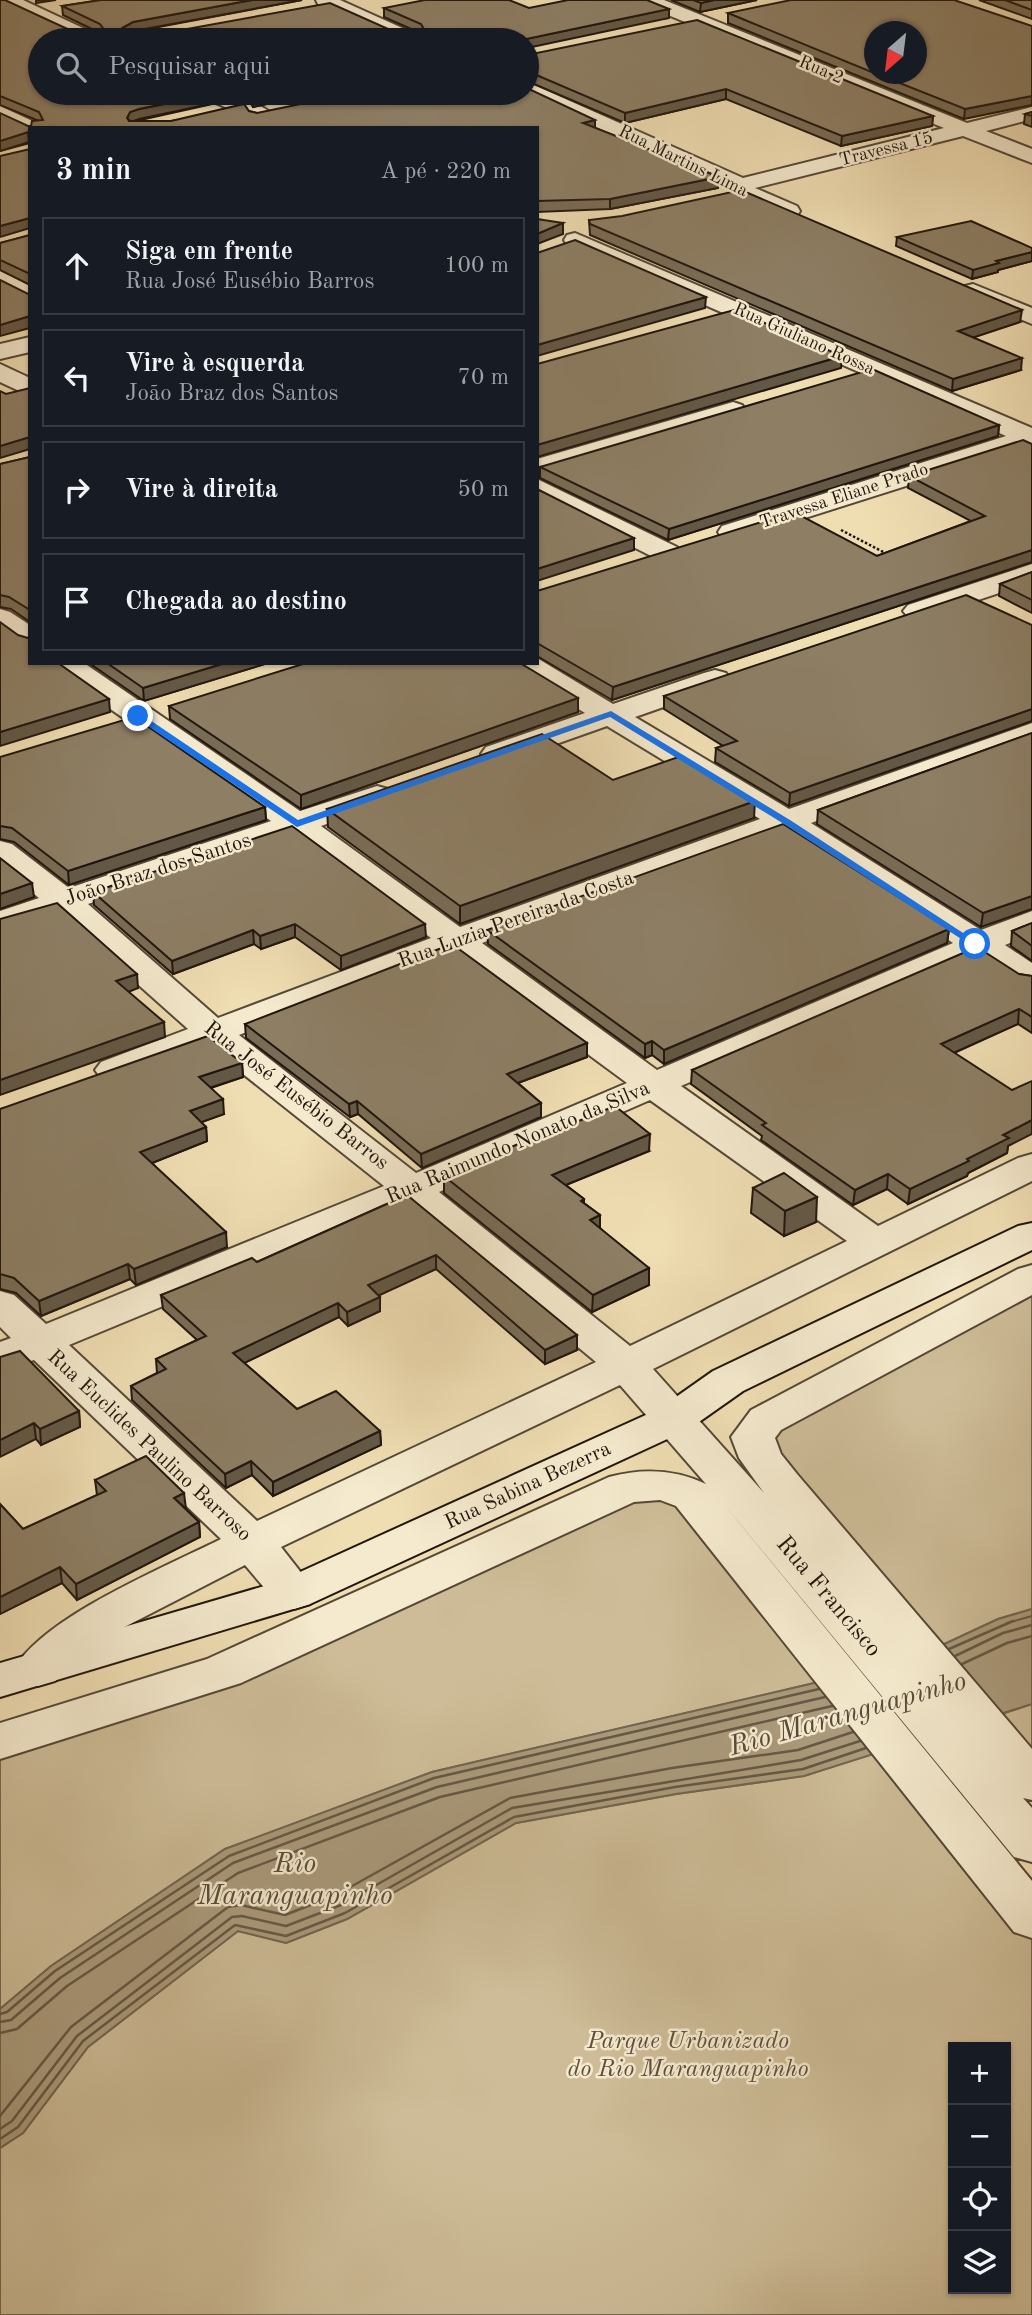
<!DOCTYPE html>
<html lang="pt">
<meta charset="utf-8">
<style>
body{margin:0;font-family:"Old Standard TT",serif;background:#20242c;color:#f1f3f6}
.controls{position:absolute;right:21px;bottom:21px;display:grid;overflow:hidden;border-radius:0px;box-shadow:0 2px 5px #0004}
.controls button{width:63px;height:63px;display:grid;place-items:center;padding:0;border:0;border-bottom:2px solid #363941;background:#171b24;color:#f1f3f6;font:35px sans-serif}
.compass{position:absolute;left:864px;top:21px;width:63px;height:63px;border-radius:50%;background:#171b24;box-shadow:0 2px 5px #0004;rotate:208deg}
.stop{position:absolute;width:21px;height:21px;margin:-16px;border:5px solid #1a73e8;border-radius:50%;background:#fff}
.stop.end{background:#1a73e8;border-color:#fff;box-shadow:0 2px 7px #0008}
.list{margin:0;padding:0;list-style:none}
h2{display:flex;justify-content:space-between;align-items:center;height:91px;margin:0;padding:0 28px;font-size:30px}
h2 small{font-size:23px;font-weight:400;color:#9ea1a6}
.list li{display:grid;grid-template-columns:46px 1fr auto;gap:21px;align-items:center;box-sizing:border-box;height:98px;margin:0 14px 14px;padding:0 14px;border:2px solid #363941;border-radius:0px}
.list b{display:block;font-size:26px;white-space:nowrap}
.list p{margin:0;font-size:23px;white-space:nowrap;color:#9ea1a6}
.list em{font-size:23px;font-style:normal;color:#9ea1a6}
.icon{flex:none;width:38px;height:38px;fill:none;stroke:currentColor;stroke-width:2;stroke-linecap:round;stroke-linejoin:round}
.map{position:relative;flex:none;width:1032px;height:2315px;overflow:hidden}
.search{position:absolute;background:#171b24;box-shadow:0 2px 5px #0004;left:28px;top:28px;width:511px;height:77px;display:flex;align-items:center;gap:18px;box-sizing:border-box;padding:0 24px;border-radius:38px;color:#9ea1a6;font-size:26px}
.panel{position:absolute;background:#171b24;box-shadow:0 2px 5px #0004;left:28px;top:126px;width:511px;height:539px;border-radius:0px}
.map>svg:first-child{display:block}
.green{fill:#cdbc97;stroke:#776952;stroke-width:2;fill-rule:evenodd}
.water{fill:#aa9a7b;stroke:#73654f;stroke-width:2}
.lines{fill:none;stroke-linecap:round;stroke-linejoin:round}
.shore-far1{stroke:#665844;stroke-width:2}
.shore{stroke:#665844;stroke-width:2.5}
.street-casing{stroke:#554837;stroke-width:4}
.secondary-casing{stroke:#21160e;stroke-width:4}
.path{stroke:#21160e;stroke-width:2.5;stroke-dasharray:2.5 2;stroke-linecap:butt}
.street{fill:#f5eace;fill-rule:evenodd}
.secondary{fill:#f5eace;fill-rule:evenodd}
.wall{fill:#796c56;stroke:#21160e;stroke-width:2;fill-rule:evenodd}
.shaded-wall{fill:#635846;stroke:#21160e;stroke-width:2}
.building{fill:#8d7e64;stroke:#21160e;stroke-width:2}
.route{fill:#1a73e8}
.labels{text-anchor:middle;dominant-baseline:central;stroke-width:5;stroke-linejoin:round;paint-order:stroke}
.far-street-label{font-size:18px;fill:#21160e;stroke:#f5eace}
.street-label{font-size:21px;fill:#21160e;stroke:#f5eace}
.near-street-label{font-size:24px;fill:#21160e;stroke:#f5eace}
.near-park-label{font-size:24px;font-style:italic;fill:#5d503e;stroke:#f5eace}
.near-water-label{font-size:28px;font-style:italic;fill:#584b3a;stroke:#f5eace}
</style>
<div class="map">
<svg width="1032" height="2315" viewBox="0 0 1032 2315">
<rect width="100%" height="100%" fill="#f0deb3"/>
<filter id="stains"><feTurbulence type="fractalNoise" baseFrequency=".00286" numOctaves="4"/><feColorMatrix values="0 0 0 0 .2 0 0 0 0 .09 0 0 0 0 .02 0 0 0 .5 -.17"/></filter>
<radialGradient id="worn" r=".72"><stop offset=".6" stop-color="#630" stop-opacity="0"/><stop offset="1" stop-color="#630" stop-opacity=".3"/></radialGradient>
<g class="green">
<path d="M1032,1278V1609L998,1619L923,1654L758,1431Z"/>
<path d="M675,1486L840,1677L432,1772L225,1849L51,1966L0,2009V1741L171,1689L625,1488Z"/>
<path d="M1032,1704V1782L981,1721Z"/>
<path d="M894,1746L1032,1918V2315H0V2148L23,2133L88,2047L238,1931L286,1943L347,1919L516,1823L676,1794L804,1776ZM953,2047H1006V2289H953Z"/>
</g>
<path class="water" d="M1032,1609V1704L804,1776L676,1794L516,1823L347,1919L286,1943L238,1931L88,2047L23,2133L0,2148V2009L51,1966L225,1849L432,1772L840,1677L923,1654L998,1619Z"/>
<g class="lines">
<path class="shore-far1" d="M1007,1623L1032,1616"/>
<g class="shore">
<path d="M949,1649L1013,1621"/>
<path d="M955,1656L1003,1633L1032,1625"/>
<path d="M962,1664L1007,1643L1032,1636"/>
<path d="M0,2014L7,2012L55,1971L229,1856L434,1778L819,1689"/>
<path d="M0,2022L11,2020L60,1978L233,1863L437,1787L825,1697"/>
<path d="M0,2033L17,2029L67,1986L238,1873L440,1797L832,1706"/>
<path d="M0,2116L71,2027L228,1907L241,1905L285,1915L336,1895L510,1798L672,1768L798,1750L853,1732"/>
<path d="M0,2129L12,2121L77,2036L232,1917L242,1916L286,1926L341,1905L512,1808L801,1760L860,1741"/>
<path d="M0,2139L18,2127L83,2041L235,1925L286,1936L345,1913L514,1817L675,1787L803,1769L866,1748"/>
</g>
<g class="street-casing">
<g id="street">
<path d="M0,0H23L100,36L103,40H78L1,4Z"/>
<path d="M316,0H340L420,36L423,40H398L318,4Z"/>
<path d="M639,0H664L967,123L1032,107V119L986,131L1032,149V163L963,136L755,188L797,206L800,211L797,216L789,218L735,196L731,189L520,93H527V83L534,85L743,178L944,128L641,4Z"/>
<path d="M199,93C228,92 269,103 288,128H264L250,118L202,97Z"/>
<path d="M0,106L39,124L42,128H30V134L0,120Z"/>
<path d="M575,233L1032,428V446L742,538L732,540L722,538L718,532L722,526L1006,436L567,245L564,240L567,235Z"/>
<path d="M0,271L30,286V303L0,288Z"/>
<path d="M973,284L1032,308V324L965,296L961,291L965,286Z"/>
<path d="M30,337V352L0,359V344Z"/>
<path d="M0,364L30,378V396L0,382Z"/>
<path d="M733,402L742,405L746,410L742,415L537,476V459Z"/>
<path d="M537,479L677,547L681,553L677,559L667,561L657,559L537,498Z"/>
<path d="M1032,564V582L918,620L908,617L903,611L908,605Z"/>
<path d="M0,609L10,612L30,625V648L20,645L0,632Z"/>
<path d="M537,658L613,704L704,673L715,670L726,673L730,679L726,685L635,717L789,809L1032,723V743L811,823L981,930L1032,911V934L1005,945L1032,963V989L1019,986L976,958L681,1086L878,1226L1018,1158L1032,1154V1181L653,1369L764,1493L739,1458L731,1437L751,1410L1018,1269L1032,1265V1295L781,1430L775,1438L781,1454L797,1474L1032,1749V1800L1023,1798L1032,1808V1862L1014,1857L719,1498L1032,1881V1938L1014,1932L676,1506L660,1500L634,1502L241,1683L0,1759V1723L207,1659L609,1477C643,1468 674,1469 706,1484L620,1385L281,1547L317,1593L310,1604L294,1609L278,1604L245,1565L111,1634L55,1681L38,1686L21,1681L14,1669C45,1616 165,1567 221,1539L34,1360L0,1371V1342L11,1338L0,1327V1291L14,1295L46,1324L384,1186L209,1047L127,1078L114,1081L101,1078L95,1070L101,1062L188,1029L59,914L0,932V911L39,898L0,867V841L12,844L69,888L271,821L53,669L49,663H84L300,811L377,786L388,789L393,796L388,803L321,826L460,927L760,819L607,726L508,761L497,763L486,761L481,754L486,747L585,713L513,669L509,663H537ZM783,834L953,943L657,1070L482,943ZM291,835L431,938L218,1018L88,904ZM452,954L627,1083L416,1173L239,1035ZM650,1100L847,1241L630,1346L439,1192ZM407,1205L596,1362L257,1521L69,1345Z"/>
</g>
</g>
<g class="secondary-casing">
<path id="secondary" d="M1032,1223V1250L743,1391L689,1429L310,1604L0,1697V1663L278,1582L659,1409L713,1371L1018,1226Z"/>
</g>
<path class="path" d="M841,530L889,555"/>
<use href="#street" class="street"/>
<use href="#secondary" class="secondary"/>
</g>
<g class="wall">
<path d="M0,0L76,33H100L63,15L62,6L101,0H302L132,32L420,33L384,17V8H529L669,18L40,93H319L253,107L249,101L239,98L136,121H171L249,111L257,113L595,128L719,177L718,188L610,209L537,212V128H30V143L0,151L28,126H31L37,120L0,105Z"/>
<path d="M671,0H757L700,12Z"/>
<path d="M979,0H1032V19Z"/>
<path d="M728,13L1032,26L964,119L728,23ZM874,32L916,74H874Z"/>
<path d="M527,55L933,116L932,126L841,146L726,99L625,123L527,81Z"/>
<path d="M1032,112V127L1024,124L1025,114Z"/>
<path d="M589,220L1020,322L973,337L1021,370L952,391L590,235Z"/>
<path d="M30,235V285L0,270V243Z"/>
<path d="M897,237L1032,248V261L998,270V272L972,279L896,246Z"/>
<path d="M999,425L998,436L668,540L540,478V467Z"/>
<path d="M1032,444V562L612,700L537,656V591L877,556L971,521L908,488L909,476Z"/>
<path d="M30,457V622L11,609L0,607V464Z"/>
<path d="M1032,572V613L999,596L1000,584Z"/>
<path d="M1032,625L789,806L715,762L716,748L723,746L664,709V696Z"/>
<path d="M89,663H268L144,701Z"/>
<path d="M578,698V712L301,809L170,719L169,706Z"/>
<path d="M1032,733L981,927L817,824L818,810Z"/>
<path d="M0,757L265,807L266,820L69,885L14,842L0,839Z"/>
<path d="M613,780L754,818L460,924L328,827L327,809Z"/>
<path d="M93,892L426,937L341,970L295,937L261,949L254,944L173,974L94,905Z"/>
<path d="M1032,923V961L1011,946L1012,931Z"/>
<path d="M949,929L947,943L664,1064L652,1055L645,1058L488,944L487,930Z"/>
<path d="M1019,974L1032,976V1033L1018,1024L954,1053L1008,1146L1007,1153L968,1173L967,1176L908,1204L887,1189L853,1205L761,1140L762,1136L691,1084L692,1070Z"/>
<path d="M245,1024L587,1043V1057L518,1083L541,1103V1117L422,1168L358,1114L350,1117L246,1038Z"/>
<path d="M242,1063L243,1077L211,1088L224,1114L201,1122L206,1127L207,1141L152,1163L227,1247L136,1285L130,1279L41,1316L16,1293L0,1289V1109Z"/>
<path d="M569,1125L649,1151L566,1185L584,1199V1203L600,1215V1228L649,1285L592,1312L444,1193V1176Z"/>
<path d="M753,1188L816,1222L784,1236L751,1213Z"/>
<path d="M407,1195L577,1350L545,1364L436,1269L379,1295L380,1297V1311L348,1326L339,1317L244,1363L297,1409L380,1431L381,1445L273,1496L252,1475L226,1488L132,1400L131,1386L157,1373L156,1359L197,1340L163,1309L161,1295L257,1262Z"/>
<path d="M0,1357L79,1411L80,1427L41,1445L36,1439Z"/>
<path d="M95,1480L186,1509L199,1522L200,1537L77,1600L62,1583L0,1614V1504L23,1529L97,1495Z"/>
</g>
<g class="shaded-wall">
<path d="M36,0H56L36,3Z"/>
<path d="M252,0H302L134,31L123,38L121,32L122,28L133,22Z"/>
<path d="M714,0H757L700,12L701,3Z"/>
<path d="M669,9V18L527,48L526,39Z"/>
<path d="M726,89V99L625,123V113Z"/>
<path d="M219,93H239V98L139,119L131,122L127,118L130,112L139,109Z"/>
<path d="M272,93H319L253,107L252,97Z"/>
<path d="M1032,96V105L964,119L965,109Z"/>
<path d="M933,116L932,126L841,146L842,136Z"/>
<path d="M595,120V130L583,123Z"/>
<path d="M28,132L29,142L0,151V141Z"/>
<path d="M719,177L718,188L610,209V199Z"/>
<path d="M30,218V228L0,237V226Z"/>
<path d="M563,223V234L537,244V234Z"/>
<path d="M1032,252V261L998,270V272L972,279L973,270L996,261Z"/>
<path d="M706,297L705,308L537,356V345Z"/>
<path d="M1022,310L1020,322L957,343L958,331Z"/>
<path d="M30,316V328L0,336V325Z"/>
<path d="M842,356L841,368L537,457V445Z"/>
<path d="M1022,358L1021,370L952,391L953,379Z"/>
<path d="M999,425L998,436L668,540L669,529Z"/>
<path d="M30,437V449L0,458V446Z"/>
<path d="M634,538V550L537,581V569Z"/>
<path d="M1032,550V562L612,700L613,687Z"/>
<path d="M225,663H268L144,701L143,688Z"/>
<path d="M578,698V712L301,809V795Z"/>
<path d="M109,699L110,712L0,746V732Z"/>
<path d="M1032,709V721L789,806L790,793Z"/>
<path d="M755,801L754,818L460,924V906Z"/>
<path d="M265,807L266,820L69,885L68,871Z"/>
<path d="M32,883L34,897L0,909V894Z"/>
<path d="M1032,896V909L981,927L983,913Z"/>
<path d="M295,924V937L261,949L260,936Z"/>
<path d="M425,924L426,937L341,970V956Z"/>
<path d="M949,929L947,943L664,1064V1050Z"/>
<path d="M253,930L254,944L173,974L172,961Z"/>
<path d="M137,974L138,988L118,996L116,981Z"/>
<path d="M1019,1009L1018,1024L940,1059L941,1044Z"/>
<path d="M164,1022L165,1037L0,1095V1080Z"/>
<path d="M652,1041V1055L645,1058V1044Z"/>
<path d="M587,1043V1057L507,1087V1074Z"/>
<path d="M242,1063L243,1077L200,1091L199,1077Z"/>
<path d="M223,1099L224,1114L191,1126L190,1111Z"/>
<path d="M357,1101L358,1114L350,1117L349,1104Z"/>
<path d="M541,1103V1117L422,1168L421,1154Z"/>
<path d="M1032,1120V1134L1008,1146L1007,1153L968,1173L967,1176L908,1204L910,1189L967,1159L1003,1135Z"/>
<path d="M206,1127L207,1141L142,1167L140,1152Z"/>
<path d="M650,1134L649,1151L551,1191L552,1175Z"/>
<path d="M888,1174L887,1189L853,1205L855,1190Z"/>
<path d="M817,1197L816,1222L784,1236L785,1211Z"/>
<path d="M600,1215V1232L590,1220Z"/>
<path d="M226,1232L227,1247L136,1285L134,1269Z"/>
<path d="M436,1255V1269L369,1300L368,1285Z"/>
<path d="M128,1264L130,1279L41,1316L39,1301Z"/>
<path d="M649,1268V1285L592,1312L593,1295Z"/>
<path d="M380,1297V1311L348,1326L347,1312Z"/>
<path d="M338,1303L339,1317L234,1368L233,1353Z"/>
<path d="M577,1335V1350L545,1364V1350Z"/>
<path d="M79,1411L80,1427L41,1445L40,1429Z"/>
<path d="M34,1423L36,1439L0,1457V1440Z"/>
<path d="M380,1431L381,1445L273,1496V1482Z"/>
<path d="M251,1461L252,1475L226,1488L225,1474Z"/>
<path d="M184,1493L186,1509L174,1498Z"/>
<path d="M199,1522L200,1537L77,1600L76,1584Z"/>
<path d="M60,1567L62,1583L0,1614V1597Z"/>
</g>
<g class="building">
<path d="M0,0H5L76,33H102L105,31L100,24L62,6L101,0H252L133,22L122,28L121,32L165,33L330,3L397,33H423L425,31L421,24L384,8L425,0H509L529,8L568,0H647L669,9L526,39V40H40V93H219L139,109L130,112L127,118L129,121H171L244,104L249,111L257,113L354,93H527V88L595,120L583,123L719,177L610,199L537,201V128H30V133L28,132L0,141V113L28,126H31L32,121L43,120L39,112L0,96Z"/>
<path d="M693,0H714L701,3Z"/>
<path d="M791,0H954L1032,26V96L965,109L877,74H916V32H874V73L728,13Z"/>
<path d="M1005,0H1032V10Z"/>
<path d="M697,20L933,116L842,136L726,89L625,113L527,71V55Z"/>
<path d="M249,93H272L252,97Z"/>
<path d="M1032,112V116L1025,114Z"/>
<path d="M30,149V218L0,226V156Z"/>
<path d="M741,190L1022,310L958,331L1022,358L953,379L590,224L589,220L622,216Z"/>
<path d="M537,219L563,223L537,234Z"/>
<path d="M971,221L1032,248V252L996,261L999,263L973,270L897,237Z"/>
<path d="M30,235V274L0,260V243Z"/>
<path d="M575,240L706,297L537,345V253Z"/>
<path d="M0,280L28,294L30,293V316L0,325Z"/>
<path d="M734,310L842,356L537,445V364Z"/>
<path d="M872,369L999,425L669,529L540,467Z"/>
<path d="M30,388V437L0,446V391L6,394Z"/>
<path d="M1023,440L1032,444V550L613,687L537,643V591L794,512L877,556L985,516L909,476Z"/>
<path d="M30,457V610L9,597L0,595V464Z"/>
<path d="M537,489L634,538L537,569Z"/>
<path d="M1032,572V600L1000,584Z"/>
<path d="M966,595L1032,625V709L790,793L716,748L737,741L664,696Z"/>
<path d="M0,622L18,635L28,638L30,636V663H58L109,699L0,732Z"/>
<path d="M107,663H225L143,688Z"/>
<path d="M306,663H520L578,698L301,795L169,706Z"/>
<path d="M134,717L265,807L68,871L12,828L0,826V757Z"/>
<path d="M1032,733V896L983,913L818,810Z"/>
<path d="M542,734L613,780L681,756L755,801L460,906L327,809Z"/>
<path d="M783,824L949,929L664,1050L652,1041L645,1044L487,930Z"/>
<path d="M292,826L425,924L341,956L295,924L260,936L253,930L172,961L93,892Z"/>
<path d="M0,858L32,883L0,894Z"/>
<path d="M57,903L137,974L116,981L164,1022L0,1080V919Z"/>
<path d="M1032,923V946L1012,931Z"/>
<path d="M452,944L587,1043L507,1074L541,1103L421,1154L357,1101L349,1104L245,1024Z"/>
<path d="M977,947L1019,974L1032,976V1017L1019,1009L941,1044L1012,1090L1032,1081V1120L1003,1135L1009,1138L967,1159L969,1161L910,1189L888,1174L855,1190L762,1125L766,1123L692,1070Z"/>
<path d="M208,1036L242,1063L199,1077L223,1099L190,1111L206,1127L140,1152L226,1232L134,1269L128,1264L39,1301L14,1278L0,1274V1109Z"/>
<path d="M615,1106L650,1134L552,1175L584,1199L581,1201L600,1215L590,1220L649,1268L593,1295L444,1176L567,1123L569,1125Z"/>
<path d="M784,1173L817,1197L785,1211L753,1188Z"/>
<path d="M407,1195L577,1335L545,1350L436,1255L368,1285L380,1297L347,1312L338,1303L233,1353L297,1409L336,1391L380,1431L273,1482L251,1461L225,1474L131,1386L166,1369L156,1359L206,1336L161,1295L252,1258L257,1262Z"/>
<path d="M20,1351L79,1411L40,1429L34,1423L0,1440V1357Z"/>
<path d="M146,1456L184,1493L174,1498L199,1522L76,1584L60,1567L0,1597V1504L23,1529L106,1491L95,1480Z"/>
</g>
<path class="route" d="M611,711L790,820L980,944L972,946L784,824L610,717L297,827L133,716L141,714L298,820Z"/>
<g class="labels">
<g class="far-street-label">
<text transform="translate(821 70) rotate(23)">Rua 2</text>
<text transform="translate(886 149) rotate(-14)">Travessa 15</text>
<text transform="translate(683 161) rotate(26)">Rua Martins Lima</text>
<text transform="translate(804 339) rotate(24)">Rua Giuliano Rossa</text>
<text transform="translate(844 496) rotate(-18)">Travessa Eliane Prado</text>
</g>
<g class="street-label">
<text transform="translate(158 870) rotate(-18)">João Braz dos Santos</text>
<text transform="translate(516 920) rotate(-20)">Rua Luzia Pereira da Costa</text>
<text transform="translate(296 1096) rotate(38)">Rua José Eusébio Barros</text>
<text transform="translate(518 1143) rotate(-23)">Rua Raimundo Nonato da Silva</text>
<text transform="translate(149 1446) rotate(43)">Rua Euclides Paulino Barroso</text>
<text transform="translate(528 1486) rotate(-25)">Rua Sabina Bezerra</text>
</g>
<g class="near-street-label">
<text transform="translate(828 1597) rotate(50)">Rua Francisco</text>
</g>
<g class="near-park-label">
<text x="688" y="2042">Parque Urbanizado<tspan x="688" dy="28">do Rio Maranguapinho</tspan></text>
</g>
<g class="near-water-label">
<text transform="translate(848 1715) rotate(-16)">Rio Maranguapinho</text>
<text x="295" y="1865">Rio<tspan x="295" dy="32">Maranguapinho</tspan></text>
</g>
</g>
<rect width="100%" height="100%" filter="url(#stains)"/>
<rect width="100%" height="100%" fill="url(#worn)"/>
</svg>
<div class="controls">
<button>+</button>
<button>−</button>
<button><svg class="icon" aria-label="locate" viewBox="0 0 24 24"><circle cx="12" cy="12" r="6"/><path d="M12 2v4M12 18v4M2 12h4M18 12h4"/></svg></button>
<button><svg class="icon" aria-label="layers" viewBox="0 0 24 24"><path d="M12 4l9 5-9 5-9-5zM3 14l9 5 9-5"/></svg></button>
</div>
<svg class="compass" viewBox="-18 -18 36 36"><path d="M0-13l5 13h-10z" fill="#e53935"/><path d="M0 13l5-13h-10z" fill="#9ea1a6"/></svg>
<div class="stop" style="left:975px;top:944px"></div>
<div class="stop end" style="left:138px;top:716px"></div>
<div class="search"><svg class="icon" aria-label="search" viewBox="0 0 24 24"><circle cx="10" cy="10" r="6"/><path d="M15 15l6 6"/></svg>Pesquisar aqui</div>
<section class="panel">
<h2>3 min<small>A pé · 220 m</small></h2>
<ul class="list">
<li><svg class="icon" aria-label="ahead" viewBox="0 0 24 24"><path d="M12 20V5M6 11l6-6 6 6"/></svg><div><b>Siga em frente</b><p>Rua José Eusébio Barros</p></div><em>100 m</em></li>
<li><svg class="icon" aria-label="left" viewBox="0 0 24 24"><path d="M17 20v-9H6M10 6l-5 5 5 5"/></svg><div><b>Vire à esquerda</b><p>João Braz dos Santos</p></div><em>70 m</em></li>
<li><svg class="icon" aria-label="right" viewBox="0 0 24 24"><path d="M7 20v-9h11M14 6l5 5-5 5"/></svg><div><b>Vire à direita</b></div><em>50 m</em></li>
<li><svg class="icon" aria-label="arrive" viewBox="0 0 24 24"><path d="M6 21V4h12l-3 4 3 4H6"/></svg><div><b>Chegada ao destino</b></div></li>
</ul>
</section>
</div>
